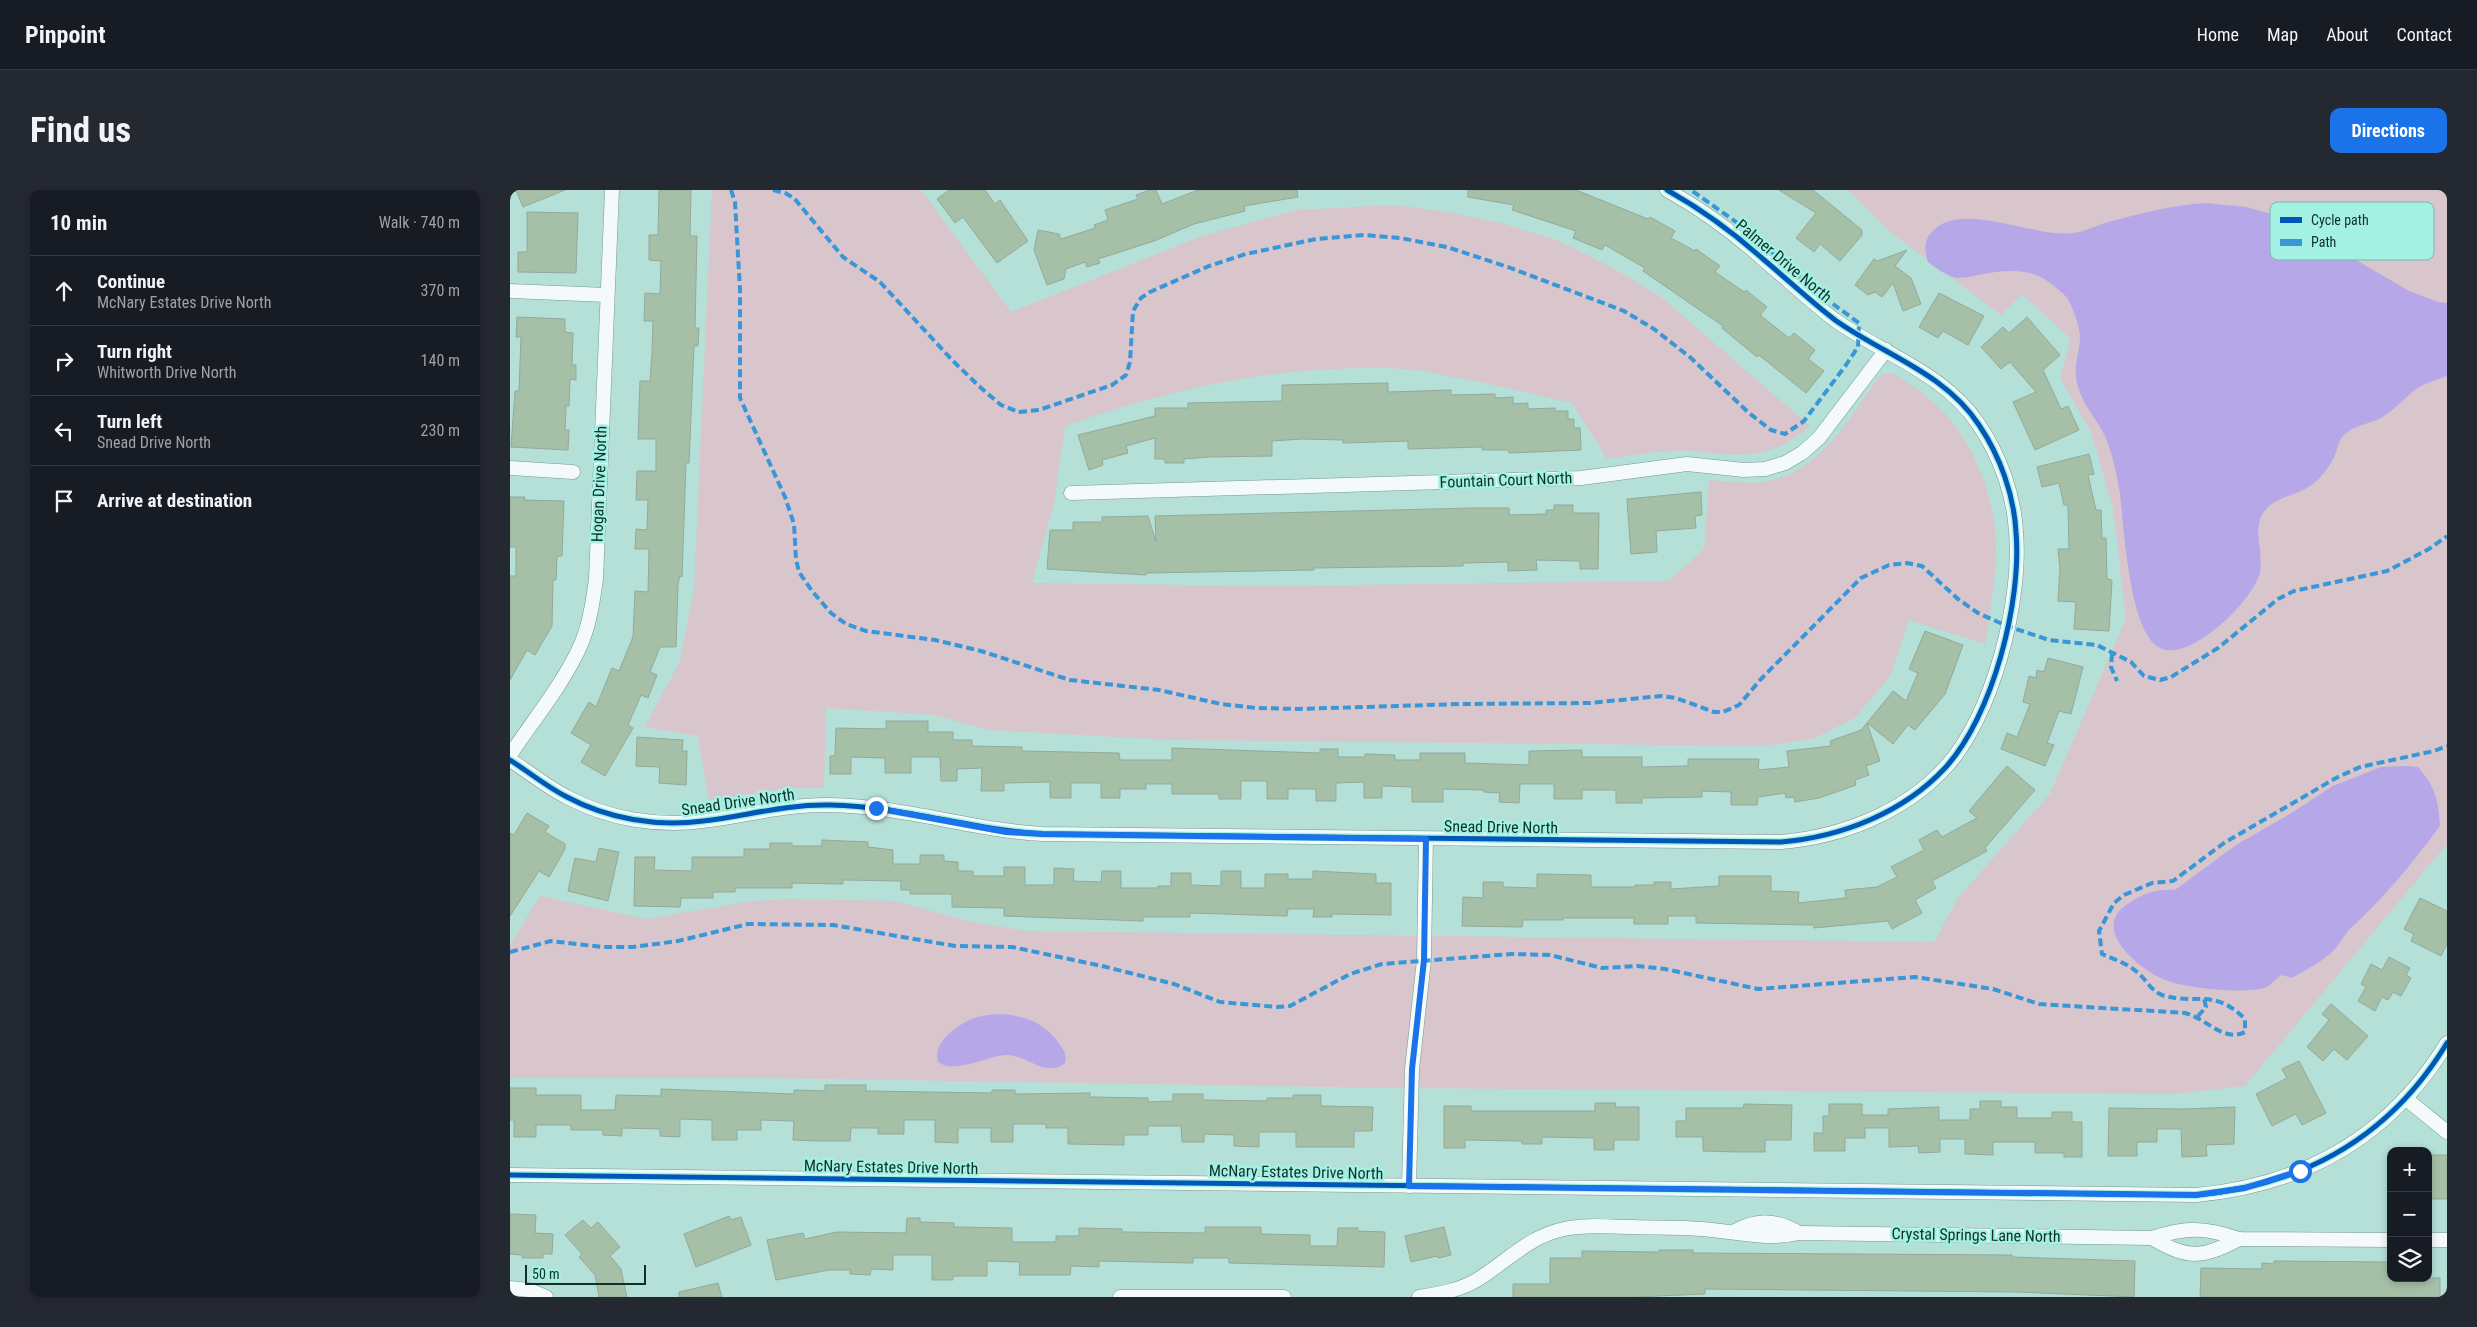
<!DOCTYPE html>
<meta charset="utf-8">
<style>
body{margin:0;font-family:"Roboto Condensed",sans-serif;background:#242831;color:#f1f3f6}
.controls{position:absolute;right:15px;bottom:15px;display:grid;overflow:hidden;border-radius:10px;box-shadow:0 2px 8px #0003}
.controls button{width:45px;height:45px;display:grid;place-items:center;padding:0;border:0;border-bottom:1px solid #363941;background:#171b24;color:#f1f3f6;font:25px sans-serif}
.scale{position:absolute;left:15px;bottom:12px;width:121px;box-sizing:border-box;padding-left:5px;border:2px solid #0e2f2a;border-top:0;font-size:14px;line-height:18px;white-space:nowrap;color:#0e2f2a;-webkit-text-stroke:4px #a3f1e3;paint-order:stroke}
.stop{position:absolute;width:15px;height:15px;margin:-11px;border:4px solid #1a73e8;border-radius:50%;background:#fff}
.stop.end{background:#1a73e8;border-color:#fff;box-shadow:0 1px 5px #0008}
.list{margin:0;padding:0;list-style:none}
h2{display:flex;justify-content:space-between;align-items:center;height:65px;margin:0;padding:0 20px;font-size:21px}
h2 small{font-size:16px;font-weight:400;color:#9ea1a6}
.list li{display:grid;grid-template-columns:32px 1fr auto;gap:15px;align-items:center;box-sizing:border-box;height:70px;padding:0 20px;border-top:1px solid #363941}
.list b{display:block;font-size:19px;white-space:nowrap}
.list p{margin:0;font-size:16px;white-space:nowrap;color:#9ea1a6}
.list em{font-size:16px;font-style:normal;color:#9ea1a6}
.icon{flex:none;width:28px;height:28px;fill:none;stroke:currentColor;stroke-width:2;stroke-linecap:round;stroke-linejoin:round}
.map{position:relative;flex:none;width:1937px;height:1107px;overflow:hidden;border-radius:10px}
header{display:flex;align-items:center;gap:30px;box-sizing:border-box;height:70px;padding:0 25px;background:#171b24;border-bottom:1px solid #363941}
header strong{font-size:24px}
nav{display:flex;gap:28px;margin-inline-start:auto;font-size:18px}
.intro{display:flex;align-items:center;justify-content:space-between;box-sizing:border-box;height:120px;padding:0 30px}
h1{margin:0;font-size:35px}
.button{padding:12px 22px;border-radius:10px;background:#1a73e8;color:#fff;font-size:18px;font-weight:700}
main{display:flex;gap:30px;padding:0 30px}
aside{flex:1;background:#171b24;border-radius:10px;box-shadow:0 2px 8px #0003}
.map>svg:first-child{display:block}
.green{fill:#d9c5cc}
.water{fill:#b6a7e8}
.building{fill:#a6c0a7;stroke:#92a99c}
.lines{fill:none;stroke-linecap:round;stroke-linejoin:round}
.street-casing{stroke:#749792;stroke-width:15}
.street{stroke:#f4faf9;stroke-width:14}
.quiet{stroke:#3897d7;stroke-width:4;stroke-dasharray:8 4;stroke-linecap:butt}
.cycleway-casing{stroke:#a3f1e3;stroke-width:8}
.cycleway{stroke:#0057b8;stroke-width:5}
.route{stroke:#1a73e8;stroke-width:6}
.labels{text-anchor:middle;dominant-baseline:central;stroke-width:5;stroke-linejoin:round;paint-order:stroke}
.street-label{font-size:16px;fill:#0e2f2a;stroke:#a3f1e3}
.key{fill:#a3f1e3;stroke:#76b7ac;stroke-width:1}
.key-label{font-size:14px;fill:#0e2f2a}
</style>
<header>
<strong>Pinpoint</strong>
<nav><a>Home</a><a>Map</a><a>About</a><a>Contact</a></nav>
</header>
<div class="intro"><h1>Find us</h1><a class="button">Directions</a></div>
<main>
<aside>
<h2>10 min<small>Walk · 740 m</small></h2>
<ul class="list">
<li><svg class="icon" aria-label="ahead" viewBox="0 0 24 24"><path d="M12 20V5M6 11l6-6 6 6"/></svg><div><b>Continue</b><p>McNary Estates Drive North</p></div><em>370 m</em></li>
<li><svg class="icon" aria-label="right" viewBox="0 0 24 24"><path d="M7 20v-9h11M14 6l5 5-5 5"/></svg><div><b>Turn right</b><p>Whitworth Drive North</p></div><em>140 m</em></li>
<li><svg class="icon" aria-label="left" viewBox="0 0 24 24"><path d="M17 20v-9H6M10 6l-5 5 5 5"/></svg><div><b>Turn left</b><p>Snead Drive North</p></div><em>230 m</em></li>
<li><svg class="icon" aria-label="arrive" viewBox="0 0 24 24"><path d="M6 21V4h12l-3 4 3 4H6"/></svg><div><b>Arrive at destination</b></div></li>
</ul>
</aside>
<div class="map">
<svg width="1937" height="1107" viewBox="0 0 1937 1107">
<rect width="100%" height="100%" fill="#b4e0d8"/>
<g class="green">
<path d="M202,0H411L501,122L692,46L787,20L884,15L938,22L995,34L1049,51L1101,77L1150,106L1300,236C1273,260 1247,267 1212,264C1201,264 1191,261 1181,261C1153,260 1125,265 1097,269L1062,213C1021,204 979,193 937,186C923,183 909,179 896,179C780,173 663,197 555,236L544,313L522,393L760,396L1159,391L1194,359L1199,290C1217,291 1235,294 1253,292C1310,284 1339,228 1370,185L1383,183C1405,198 1428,213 1444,234C1470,268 1486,317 1486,359C1486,391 1480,423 1475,454L1399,430L1381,485L1345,528L1303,549L1253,556L661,550L478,540L425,525L316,518L314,598H278L199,611L188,546L135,537L170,471L184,398Z"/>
<path d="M1338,0H1937V654L1735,896L1665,904L879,898L256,888H0V756L30,706L136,729L243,711L283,709L386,711L457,731L515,741L1424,752L1448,708L1540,604L1616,429L1603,318L1581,242L1550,188L1561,149L1512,104L1491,125L1378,40Z"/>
</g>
<g class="water">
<path d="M1696,13L1736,17L1758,23L1788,36L1899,101L1928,112L1937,113V186C1927,190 1915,193 1906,199C1893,209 1883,222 1869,229C1858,234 1842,236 1834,245C1828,250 1828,259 1824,267C1820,276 1812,287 1804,293C1790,305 1771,305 1757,318C1740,335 1754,361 1750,382C1744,410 1680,473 1650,458C1619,443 1614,337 1610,304C1607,285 1602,261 1594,244C1585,227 1571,212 1567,193C1563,176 1570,162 1570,146C1569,134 1563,119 1558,109C1555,104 1548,100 1544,96C1522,76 1494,80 1467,85C1460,87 1450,89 1443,87C1434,84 1426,78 1418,72C1415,64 1414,55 1418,47C1443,5 1524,49 1563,43C1574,42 1585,36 1595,33C1629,24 1661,15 1696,13Z"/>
<path d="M1897,576L1908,577C1926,598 1928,609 1930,636C1904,671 1875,707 1842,737C1834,744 1829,756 1821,763C1810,773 1795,780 1782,788L1772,785C1766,788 1759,797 1754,798C1735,804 1673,798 1655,790C1629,779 1578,738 1619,713C1635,703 1646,699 1665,700L1726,655L1783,622L1823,596L1871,577Z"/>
<path d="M489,824C514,825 536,833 550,855C554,860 557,866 555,873C535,889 517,864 496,865C479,865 445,885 428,872C422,853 447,835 462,829C471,825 480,825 489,824Z"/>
</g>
<g class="building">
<path d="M6,0H55L13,17Z"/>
<path d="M149,0H181L180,46H187L185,138H189L188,156H184L179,273H176L172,387L170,386L168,394L166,457H150L140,482L147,485L138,508L131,505L118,535L123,538L95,586L71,572L81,555L61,543L79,512L86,517L102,478L109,481L123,447L125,401L138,402L139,359H125L126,339L137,340L138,310H126L127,281H146V249H128L130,191H140L142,163L143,131H134L135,103L150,104L151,71L139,70V45H148Z"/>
<path d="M439,0H475L485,14L490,10L518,51L487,73L453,27L445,33L427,9Z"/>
<path d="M640,0H646L652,14L688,0H787L788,7L734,16L735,21L684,34L644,51L588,69L590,73L577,77L575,72L556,79L554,89L537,95L524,60L528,40L549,44L551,49L585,38L584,35L598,30L595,20L628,9L626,5Z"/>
<path d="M958,0H1066L1138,29L1140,27L1165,41L1161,48L1185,61L1186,59L1210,76L1205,82L1234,102L1236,100L1257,117L1250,125L1279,148L1284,143L1305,160L1298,169L1314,181L1296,203L1249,165L1247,167L1212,138L1213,136L1133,81L1135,78L1095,55L1092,60L1063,48L1066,41L1002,20L1004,15L958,7Z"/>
<path d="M1269,0H1303L1352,40V45L1330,71L1310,54L1304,62L1286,48L1306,23Z"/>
<path d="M17,22L68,23L66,83L8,82V62H17Z"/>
<path d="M1397,60L1385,76L1401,88L1411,114L1393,121L1383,93L1372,107L1365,102L1358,105L1345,95L1364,69L1367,71Z"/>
<path d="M1429,103L1474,126L1458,155L1433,141L1428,148L1409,137Z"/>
<path d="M7,127L55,129V142L63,143L62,175H66V190L60,189L59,216H56L55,240H59L58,260L1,257L5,201H9L11,147H6Z"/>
<path d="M1517,127L1550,165L1533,180L1551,219L1558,216L1569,240L1525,260L1503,212L1526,202L1500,172L1491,179L1471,157L1493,137L1499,143Z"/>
<path d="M878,193V202L941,200V205L985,204V208L1003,207V214L1018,213V219L1045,218V221H1058V229H1064V238H1070L1071,260L999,263L998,260H972V257L898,259V251L833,253V250L792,249L762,251V266L699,267L674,269V273H655V269H645V248L616,256L618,263L592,270L593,275L579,280L568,245L645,226V218H678V213L772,211V195Z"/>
<path d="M1579,264L1584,284L1578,285L1586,320H1591L1592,348H1596L1597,389L1602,390L1599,441L1564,439L1566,412L1548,411L1550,378L1548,359H1559L1558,315H1554L1549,293L1532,297L1527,277Z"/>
<path d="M1191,302L1192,325L1185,326L1186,338L1146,341L1147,362L1121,364L1117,309Z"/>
<path d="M0,307H15L14,310L54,311L52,366H47L46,390H43L42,436L25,465L17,460L0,490V386H6V357H0Z"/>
<path d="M1044,315H1063V323H1089L1088,379H1070V371L1026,370L1027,380L998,381V372L953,373V376L804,378V380L636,383V385L537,379L540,340H563V332H592V327L638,326L646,352L645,326L962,318H999V325L1036,324V320H1044Z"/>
<path d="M1415,441L1453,455L1435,504L1405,540L1398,535L1383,554L1357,533L1383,501L1396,511L1408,483L1399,479Z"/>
<path d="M1538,468L1573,477L1561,524L1549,521L1537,553L1544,555L1535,576L1491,559L1497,543L1507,547L1520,514L1513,512L1519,486L1526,488L1527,480L1534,482Z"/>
<path d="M376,531H418V542H443V550H462V556L512,557V561L609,563L610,570H662V558L810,563V559H828V567H855V564L885,565V570H910V563H955V573L1019,575V561L1072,560V567H1132V577L1178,576V569H1249L1248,580L1279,577L1277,561L1321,556L1320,551L1351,540L1357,533L1370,571L1356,576L1359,585L1345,590L1346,595L1309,608L1285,612L1284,607L1276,608L1275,603L1248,607L1247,615H1221V602L1192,601V607L1132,608V613H1106V600H1072V609H1044V594H1010L1009,613L989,612L990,603L974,602V600L933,599V612H902V597L872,596V608H854V592L826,593V611H806V599H778V609H757V591H731V609H709V604H662V594H636V599H610V608H591V593H561V608H540V592L494,593V601H471L472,578L447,579V591H431L430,567H401V583H375V568L341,567V584H320V566H325L326,538L376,539Z"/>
<path d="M127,547L173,550L172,561H177L176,595L149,593L150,577L126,576Z"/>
<path d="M1497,576L1525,600L1475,658L1477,661L1422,691L1426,698L1405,710L1412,723L1382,739L1378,731L1304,738V735L1186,733V726H1158V734H1124V728H1053V730H1013L1012,737L952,736L953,707L973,708V692H993V697L1027,698V684L1081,685V697H1125V695H1144V692H1161V699L1209,696V686H1261V701L1289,702L1288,713L1336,708L1335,700L1367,697L1387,687L1381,677L1414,660L1409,650L1427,640L1432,647L1467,628L1459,621Z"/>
<path d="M17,623L39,636L35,642L55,654V659L39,687L29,681L0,726V643L4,645Z"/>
<path d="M312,650L358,652V657L383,660V674H410V665H434V671L448,672V681H463V686H494V677H515V695H544V678L564,679L563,691L591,692L592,681H611V698H648V696H661V683H681V695L711,696V681H731V698H755V684H778V689H803V681L866,684V693H881V725L822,724V727H803L804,719H778L777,726L680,723V727H633V731L494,726V718L442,717V704H400V700H391V691L333,690V694L282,693V698H225V702H203V708H171L170,717L124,716L125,667H145L144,680L182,681V667H234V659H260V653H282V656H312Z"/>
<path d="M89,658L109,662L98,711L58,701L65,668L86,672Z"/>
<path d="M1910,708L1937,721V754L1931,766L1901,751L1904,744L1894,739Z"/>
<path d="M1879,767L1900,778L1896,785L1901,788L1891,806L1883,802L1878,810L1872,807L1865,821L1848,811L1856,797L1851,794L1861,774L1872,780Z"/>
<path d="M1821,814L1858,846L1837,870L1824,859L1813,871L1797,857L1819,830L1812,824Z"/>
<path d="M1789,871L1816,923L1792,935L1786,924L1762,936L1746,904L1777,888L1772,879Z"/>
<path d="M315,895H356V901L482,903V900H505V904L580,903V907L638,908V912L663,911V904H693V910L757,911V908H783V905H811V916L863,917L862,941H844V957H786V942H749V957L724,956V945L694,944V952H672L671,936H638V945H614V955L558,954V938H536V934H503V952H481V938H448V953L425,952V930H394V944H368V938H341L340,951H307L283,950L284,931L251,930V940H227V950H202V930L170,929V947L150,946V939L112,938V946L93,945V940H61V935H26V947H4V930H0V898H26V905H71V920H105L106,905L151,906V899L284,904V900L315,901Z"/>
<path d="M1470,911H1491V917H1507V928H1542V922H1562V932H1572V967H1554V963H1525V952H1483V965L1455,964V949H1430V962L1409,963L1408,956L1379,957V938H1355V948H1335V961H1304V943H1313V926H1319V914H1352V925H1378V919L1429,917V930H1460V919H1470Z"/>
<path d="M1085,913H1106L1105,917H1129V950H1104V960H1084V948L1032,947V954H1012V951L955,950V958H934V916H961V921H1085Z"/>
<path d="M1234,914L1282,915L1281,950H1255V962H1228L1193,961V947H1166V931H1176V918H1233Z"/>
<path d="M1725,917L1724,954L1696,955L1697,966L1672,967L1671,939H1647V952H1627V966H1598L1599,918L1675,919Z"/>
<rect x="1918" y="965" width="19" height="44"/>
<path d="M0,1024L26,1025L25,1043L43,1044L42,1064H33V1068H12V1065L0,1064Z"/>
<path d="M219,1026L221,1030L231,1027L241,1055L186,1077L174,1044Z"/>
<path d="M397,1028H410V1032L444,1033V1037L502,1038V1052H546V1046H569V1038L612,1039V1042L695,1043V1037H751V1044L800,1045V1056H827L828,1038H848V1041L875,1042L874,1077L719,1073V1068H683V1073L589,1071V1077L561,1076L560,1085H509L510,1072L477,1071V1086H443V1090H422V1065H383V1080L361,1079L360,1085L340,1084V1080H319L266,1090L257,1050L293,1043L295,1049L327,1042L396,1043Z"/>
<path d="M73,1030L81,1038L88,1032L110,1057L100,1066L111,1079L117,1107H89L85,1085L69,1067L72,1064L55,1045Z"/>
<path d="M934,1037L941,1065L928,1068L927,1066L901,1072L895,1046Z"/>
<path d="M1149,1060H1183V1063L1502,1065V1067L1625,1071L1624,1107L1507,1102L1195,1099V1104L1127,1107H1003V1094H1040V1068H1072V1061L1149,1062Z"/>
<path d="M1764,1071L1881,1072V1088H1930V1107H1690L1691,1078L1752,1079V1073L1764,1074Z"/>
<path d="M208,1093L212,1107H169V1102Z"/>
</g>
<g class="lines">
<g class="street-casing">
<g id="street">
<path d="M0,101L97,105"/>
<path d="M0,278L63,282"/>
<path d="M561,303L1071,288L1177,274L1234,280L1255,279L1275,273L1292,263L1309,248L1376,160"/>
<path d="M0,565C24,529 55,492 72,452C80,432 83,410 86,389L102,0"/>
<path d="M0,570C19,582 37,597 57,607C98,629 147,637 193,631C236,626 276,614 320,615C393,616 461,640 533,644L1271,652C1331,647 1393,623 1435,578C1483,526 1512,411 1506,342C1504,305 1490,266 1469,235C1435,183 1374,165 1325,130C1300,111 1277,89 1253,69C1224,43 1191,19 1157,0"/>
<path d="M1895,908L1937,942"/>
<path d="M0,985L1686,1005C1794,995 1880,947 1937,853"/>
<path d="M899,996L902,879L914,770L916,649"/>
<path d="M1223,1042C1247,1029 1266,1029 1289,1043"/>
<path d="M1642,1048C1678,1070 1693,1068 1729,1049"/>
<path d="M1918,1050H1937"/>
<path d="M0,1098L19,1100L36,1107"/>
<path d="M610,1107H774"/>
<path d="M909,1107C929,1104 952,1100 970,1088C998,1070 1020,1046 1054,1039C1076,1034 1100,1037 1122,1037C1149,1038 1176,1037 1202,1040C1232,1043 1259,1050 1289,1043L1642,1048C1677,1037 1695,1037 1729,1049L1881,1050"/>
</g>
</g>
<use href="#street" class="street"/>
<g class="quiet">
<path d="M221,0L225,12L230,100V208L275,307L284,334L286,369L289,382L302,401L321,423L336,434L356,441L425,450L471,461L560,490L649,500L711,514L746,518L788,519L951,514L1080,513L1151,506L1166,508L1204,522H1213L1229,515L1251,489L1351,388L1379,375L1397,373L1412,376L1448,409L1468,423L1497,436L1539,450L1587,455L1621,472L1634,486L1650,490L1661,487L1708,458L1768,409L1784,401L1877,381L1919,359L1937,346"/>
<path d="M263,0L275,3L284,8L333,67L370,92L443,171L471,198L491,215L509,222L529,220L602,195L616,185L620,172L623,121L631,108L640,102L699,76L736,64L806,49L855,45L890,48L937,57L998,77L1114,121L1144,139L1181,168L1239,223L1261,240L1275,244L1294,231L1336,175L1348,157L1349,133L1308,103L1236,39L1181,0"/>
<path d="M1602,464L1601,477L1607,491"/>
<path d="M0,762L41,751L92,757H123L168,751L238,734L323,735L445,756L502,757L592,776L664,794L710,812L767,817L780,816L840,784L872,774L1002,764L1040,765L1092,778L1127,776L1155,779L1248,799L1405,787L1483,799L1529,814L1675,823C1696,828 1714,853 1735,842V829C1703,797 1686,816 1652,805C1641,801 1636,789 1627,782C1618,774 1604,769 1592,764L1589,741L1604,713L1614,705L1642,693L1663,691L1714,653L1826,588L1850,577L1924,561L1937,556"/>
<path d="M1688,826L1696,817L1694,808"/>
</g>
<g class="cycleway-casing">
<g id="cycleway">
<path d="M0,570C19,582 37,597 57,607C98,629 147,637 193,631C236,626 276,614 320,615C393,616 461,640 533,644L1271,652C1331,647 1393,623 1435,578C1483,526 1512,411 1506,342C1504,305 1490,266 1469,235C1435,183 1374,165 1325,130C1300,111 1277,89 1253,69C1224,43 1191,19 1157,0"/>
<path d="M0,985L1686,1005C1794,995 1880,947 1937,853"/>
</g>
</g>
<use href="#cycleway" class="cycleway"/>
</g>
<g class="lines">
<path class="route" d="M366,618L496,642L533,644L916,649L914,770L902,879L899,996L1686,1005L1735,998L1790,981"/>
</g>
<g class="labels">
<g class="street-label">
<text transform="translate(1274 71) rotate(40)">Palmer Drive North</text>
<text transform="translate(996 290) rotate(-2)">Fountain Court North</text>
<text transform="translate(89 294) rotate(-88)">Hogan Drive North</text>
<text transform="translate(228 612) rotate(-8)">Snead Drive North</text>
<text transform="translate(991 637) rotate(1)">Snead Drive North</text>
<text transform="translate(381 977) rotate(1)">McNary Estates Drive North</text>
<text transform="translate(786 982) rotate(1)">McNary Estates Drive North</text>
<text transform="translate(1466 1045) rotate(1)">Crystal Springs Lane North</text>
</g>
</g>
<rect x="1760" y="12" width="164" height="58" rx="8" class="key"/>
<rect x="1770" y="27" width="22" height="6" fill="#0057b8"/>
<rect x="1770" y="49" width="22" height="7" fill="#3897d7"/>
<g class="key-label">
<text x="1801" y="35">Cycle path</text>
<text x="1801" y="57">Path</text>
</g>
</svg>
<div class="controls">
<button>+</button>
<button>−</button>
<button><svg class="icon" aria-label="layers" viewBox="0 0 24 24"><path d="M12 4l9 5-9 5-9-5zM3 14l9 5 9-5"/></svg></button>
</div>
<div class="scale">50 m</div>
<div class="stop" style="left:1790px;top:981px"></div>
<div class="stop end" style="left:366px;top:618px"></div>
</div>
</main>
